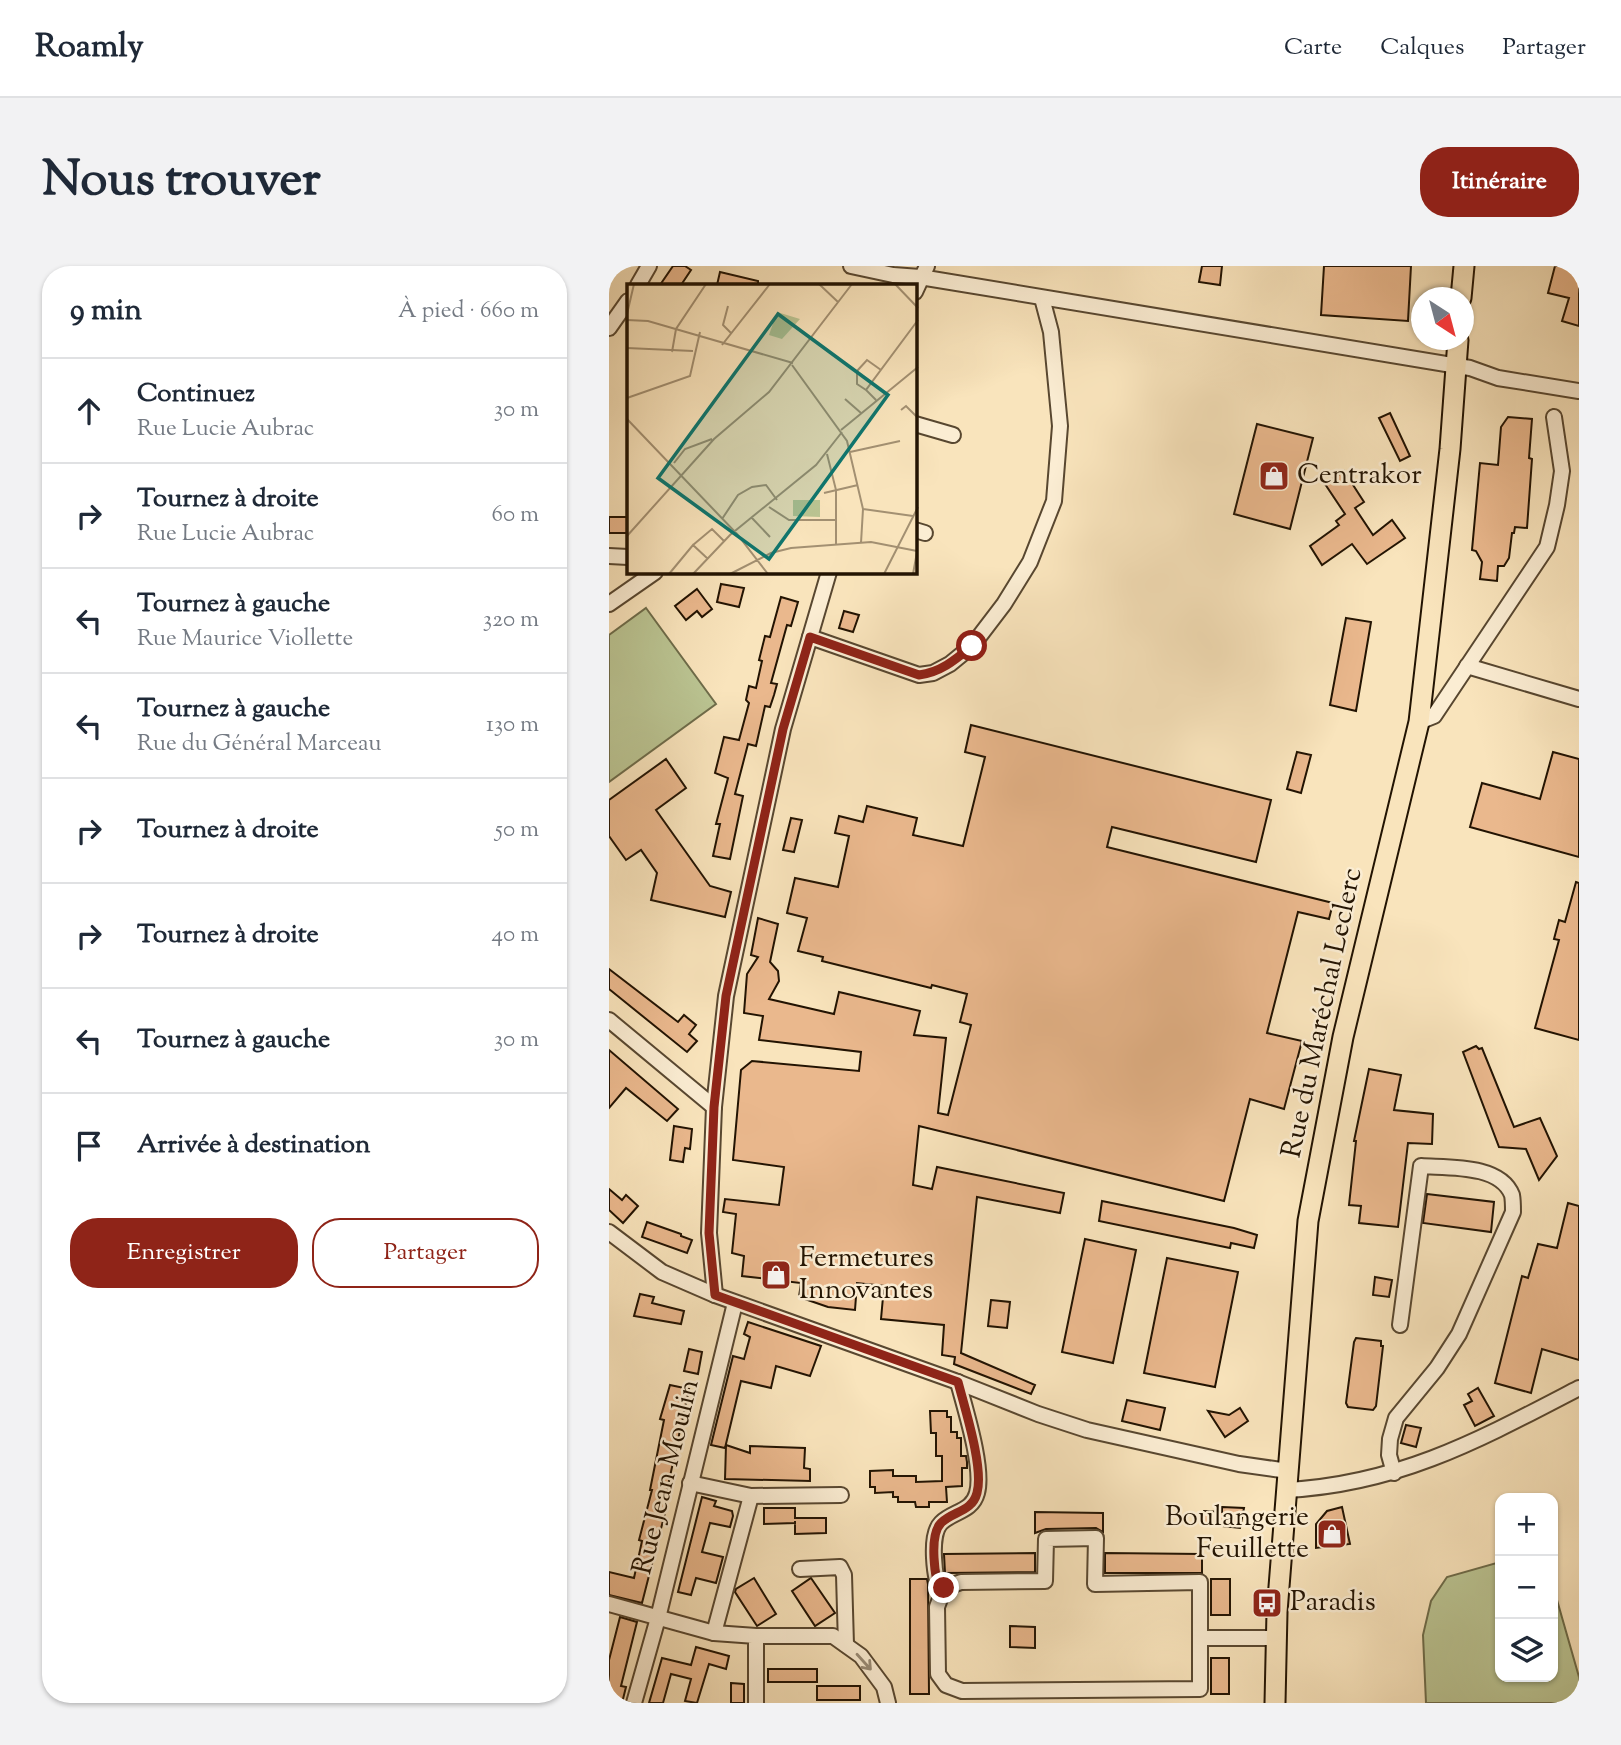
<!DOCTYPE html>
<html lang="fr">
<meta charset="utf-8">
<style>
body{margin:0;font-family:"Sorts Mill Goudy",serif;background:#f2f2f3;color:#1f2937}
.controls{position:absolute;right:21px;bottom:21px;display:grid;overflow:hidden;border-radius:14px;box-shadow:0 2px 5px #0004}
.controls button{width:63px;height:63px;display:grid;place-items:center;padding:0;border:0;border-bottom:2px solid #e0e1e3;background:#fff;color:#1f2937;font:35px sans-serif}
.compass{position:absolute;left:802px;top:21px;width:63px;height:63px;border-radius:50%;background:#fff;box-shadow:0 2px 5px #0004;rotate:144deg}
.stop{position:absolute;width:21px;height:21px;margin:-16px;border:5px solid #8f2418;border-radius:50%;background:#fff}
.stop.end{background:#8f2418;border-color:#fff;box-shadow:0 2px 7px #0008}
.list{margin:0;padding:0;list-style:none}
h2{display:flex;justify-content:space-between;align-items:center;height:91px;margin:0;padding:0 28px;font-size:30px}
h2 small{font-size:23px;font-weight:400;color:#747a83}
.list li{display:grid;grid-template-columns:46px 1fr auto;gap:21px;align-items:center;box-sizing:border-box;height:105px;padding:0 28px;border-top:2px solid #e0e1e3}
.list b{display:block;font-size:26px;white-space:nowrap}
.list p{margin:0;font-size:23px;white-space:nowrap;color:#747a83}
.list em{font-size:23px;font-style:normal;color:#747a83}
.actions{display:flex;gap:14px;padding:21px 28px}
.actions a{flex:1;padding:16px 0;border:2px solid #8f2418;border-radius:28px;text-align:center;font-size:24px;color:#8f2418}
.actions .main{background:#8f2418;color:#fff}
.icon{flex:none;width:38px;height:38px;fill:none;stroke:currentColor;stroke-width:2;stroke-linecap:round;stroke-linejoin:round}
.map{position:relative;flex:none;width:970px;height:1437px;overflow:hidden;border-radius:28px}
header{display:flex;align-items:center;gap:42px;box-sizing:border-box;height:98px;padding:0 35px;background:#fff;border-bottom:2px solid #e0e1e3}
header strong{font-size:33px}
nav{display:flex;gap:38px;margin-inline-start:auto;font-size:24px}
.intro{display:flex;align-items:center;justify-content:space-between;box-sizing:border-box;height:168px;padding:0 42px}
h1{margin:0;font-size:49px}
.button{padding:18px 32px;border-radius:28px;background:#8f2418;color:#fff;font-size:24px;font-weight:700}
main{display:flex;gap:42px;padding:0 42px}
aside{flex:1;background:#fff;border-radius:28px;box-shadow:0 2px 5px #0004}
.map>svg:first-child{display:block}
.green{fill:#bbc593;stroke:#6e6c4a;stroke-width:2}
.building{fill:#eab88d;stroke:#221302;stroke-width:2}
.lines{fill:none;stroke-linecap:round;stroke-linejoin:round}
.minor-casing{stroke:#584730;stroke-width:18}
.major-casing{stroke:#221302;stroke-width:23}
.minor{stroke:#fbedd3;stroke-width:14}
.major{stroke:#f9e4bc;stroke-width:19}
.oneway{stroke:#998b75}
.route{stroke:#8f2418;stroke-width:9}
.labels{text-anchor:middle;dominant-baseline:central;stroke-width:5;stroke-linejoin:round;paint-order:stroke}
.poi-label{font-size:28px;fill:#221302;stroke:#fbedd3;text-anchor:start}
.street-label{font-size:28px;fill:#221302;stroke:#fbedd3}
.inset-road{fill:none;stroke:#a39072;stroke-width:2}
.view{fill:#0f766e;fill-opacity:0.15;stroke:#0f766e;stroke-width:3.5}
.inset-edge{fill:none;stroke:#221302;stroke-width:3.5}
</style>
<header>
<strong>Roamly</strong>
<nav><a>Carte</a><a>Calques</a><a>Partager</a></nav>
</header>
<div class="intro"><h1>Nous trouver</h1><a class="button">Itinéraire</a></div>
<main>
<aside>
<h2>9 min<small>À pied · 660 m</small></h2>
<ul class="list">
<li><svg class="icon" aria-label="ahead" viewBox="0 0 24 24"><path d="M12 20V5M6 11l6-6 6 6"/></svg><div><b>Continuez</b><p>Rue Lucie Aubrac</p></div><em>30 m</em></li>
<li><svg class="icon" aria-label="right" viewBox="0 0 24 24"><path d="M7 20v-9h11M14 6l5 5-5 5"/></svg><div><b>Tournez à droite</b><p>Rue Lucie Aubrac</p></div><em>60 m</em></li>
<li><svg class="icon" aria-label="left" viewBox="0 0 24 24"><path d="M17 20v-9H6M10 6l-5 5 5 5"/></svg><div><b>Tournez à gauche</b><p>Rue Maurice Viollette</p></div><em>320 m</em></li>
<li><svg class="icon" aria-label="left" viewBox="0 0 24 24"><path d="M17 20v-9H6M10 6l-5 5 5 5"/></svg><div><b>Tournez à gauche</b><p>Rue du Général Marceau</p></div><em>130 m</em></li>
<li><svg class="icon" aria-label="right" viewBox="0 0 24 24"><path d="M7 20v-9h11M14 6l5 5-5 5"/></svg><div><b>Tournez à droite</b></div><em>50 m</em></li>
<li><svg class="icon" aria-label="right" viewBox="0 0 24 24"><path d="M7 20v-9h11M14 6l5 5-5 5"/></svg><div><b>Tournez à droite</b></div><em>40 m</em></li>
<li><svg class="icon" aria-label="left" viewBox="0 0 24 24"><path d="M17 20v-9H6M10 6l-5 5 5 5"/></svg><div><b>Tournez à gauche</b></div><em>30 m</em></li>
<li><svg class="icon" aria-label="arrive" viewBox="0 0 24 24"><path d="M6 21V4h12l-3 4 3 4H6"/></svg><div><b>Arrivée à destination</b></div></li>
</ul>
<div class="actions"><a class="main">Enregistrer</a><a>Partager</a></div>
</aside>
<div class="map">
<svg width="970" height="1437" viewBox="0 0 970 1437">
<rect width="100%" height="100%" fill="#f9e4bc"/>
<filter id="stains"><feTurbulence type="fractalNoise" baseFrequency=".00286" numOctaves="4"/><feColorMatrix values="0 0 0 0 .2 0 0 0 0 .09 0 0 0 0 .02 0 0 0 .5 -.17"/></filter>
<radialGradient id="worn" r=".72"><stop offset=".6" stop-color="#630" stop-opacity="0"/><stop offset="1" stop-color="#630" stop-opacity=".3"/></radialGradient>
<g class="green">
<path d="M37,342L107,438L0,516V369Z"/>
<path d="M891,1296V1411H944V1320L970,1411V1437H817L814,1369L822,1335L838,1311Z"/>
</g>
<g class="building">
<path d="M64,0H76L82,4L72,19H51Z"/>
<path d="M593,0H613L611,19L590,16Z"/>
<path d="M715,0H802L799,55L712,49Z"/>
<path d="M946,0H970V60L953,55L960,32L939,27Z"/>
<path d="M111,6L149,15V19H108Z"/>
<path d="M781,147L801,190L791,195L770,152Z"/>
<path d="M899,151L923,153L920,192L923,193L918,262L906,261L905,267H903L900,292L895,300H889L888,315L871,313L873,296L867,285L863,284L871,197L889,199L892,161Z"/>
<path d="M648,158L704,172L681,263L625,248Z"/>
<path d="M735,205L755,236L746,242L764,269L783,254L796,272L758,298L743,278L713,299L701,280L730,259L727,255L736,248L716,218Z"/>
<rect x="0" y="251" width="19" height="16"/>
<path d="M112,318L135,322L130,341L108,336Z"/>
<path d="M88,323L103,343L93,351L88,345L77,354L66,340Z"/>
<path d="M172,331L189,336L182,360L178,359L162,417L168,418L165,429L161,441L156,440L147,480L139,478L126,528L134,530L121,593L104,590L111,558H107L119,512L106,507L115,471L130,474L140,437L137,434L140,420L147,422L153,395L150,394L156,370L161,371Z"/>
<path d="M235,345L250,349L244,366L230,362Z"/>
<path d="M737,352L762,356L747,445L721,439Z"/>
<path d="M362,459L662,534L647,596L503,561L498,581L724,637L720,653L689,646L658,767L693,775L675,843L641,833L615,935L310,860L304,919L323,923L328,901L455,927L451,947L368,931L352,1087L426,1119L422,1128L345,1098L346,1091L333,1089L335,1059L272,1053L275,1020L248,1017L246,1044L219,1041L190,1031L192,1017L133,1010L135,990L123,987L127,948L114,946L116,933L170,939L175,901L124,894L132,804L143,795L250,805L252,786L150,774L154,750L135,747L138,708L149,691L142,689L149,652L169,658L161,696L169,705L170,715L160,733L225,748L230,726L311,745L305,769L337,772L329,847L339,849L362,759L351,756L358,728L323,719L322,722L213,695L214,691L189,685L198,652L178,647L186,612L229,621L240,570L226,567L230,550L254,556L258,540L308,552L304,569L354,580L376,491L356,486Z"/>
<path d="M688,486L702,489L692,527L678,523Z"/>
<path d="M944,486L970,493V591L861,561L873,517L931,533Z"/>
<path d="M57,493L77,522L47,544L101,620L122,626L116,651L42,634L48,607L32,584L17,594L0,570V534Z"/>
<path d="M182,552L193,554L185,586L174,584Z"/>
<path d="M967,616L970,617V774L926,762L950,674L945,673L950,654L956,656Z"/>
<path d="M0,703L69,756L75,749L87,759L80,768L88,775L78,786L0,723Z"/>
<path d="M867,780L870,783L873,782L905,861L931,852L948,890L930,914L917,883L890,881L854,786Z"/>
<path d="M0,784L69,843L58,855L17,822L0,842Z"/>
<path d="M760,803L792,809L785,844L824,848L823,878L799,877L789,961L750,957L752,940L740,939L747,875H745Z"/>
<path d="M65,860L83,863L81,883L76,882L74,896L61,894Z"/>
<path d="M0,923L13,934L17,929L29,940L14,957L0,944Z"/>
<path d="M818,928L885,936L882,966L814,957Z"/>
<path d="M493,935L625,962L648,969L645,982L622,977L621,982L490,955Z"/>
<path d="M959,937L970,940V1094L933,1083L922,1127L886,1117L913,1010L919,1012L929,978L948,982Z"/>
<path d="M38,956L72,968V970L83,974L78,987L33,971Z"/>
<path d="M476,973L527,984L504,1097L453,1086Z"/>
<path d="M558,992L629,1006L606,1121L535,1107Z"/>
<path d="M766,1011L783,1014L780,1031L764,1029Z"/>
<path d="M31,1028L45,1031L43,1037L75,1045L72,1058L25,1050Z"/>
<path d="M382,1034L401,1036L398,1062L379,1060Z"/>
<path d="M139,1056L212,1080L201,1110L167,1100L162,1122L132,1115L116,1182L102,1179L124,1090L135,1093L141,1071L135,1068Z"/>
<path d="M747,1072L772,1075V1080H774L767,1140L764,1144L739,1141L737,1137L745,1076Z"/>
<path d="M80,1083L93,1086L89,1108L75,1105Z"/>
<path d="M61,1119L80,1123L55,1238L58,1239L33,1337L0,1329V1306L25,1312L33,1275L30,1274L43,1224H41L55,1154L51,1153Z"/>
<path d="M869,1122L885,1150L866,1160L855,1139L863,1135L859,1128Z"/>
<path d="M518,1134L556,1142L551,1164L513,1155Z"/>
<path d="M631,1142L639,1155L616,1171L599,1145L620,1149Z"/>
<path d="M321,1145H338V1151H342V1166H348V1172H352V1190H357L358,1196V1202H353V1220L337,1221L338,1236H320V1241H307L306,1236H289V1231H284V1226L266,1227V1221H261V1205L284,1204V1210H307V1216L333,1215V1190H327V1167H322Z"/>
<path d="M797,1159L812,1162L807,1181L792,1177Z"/>
<path d="M117,1179L141,1187V1180L196,1182L195,1202L201,1203V1215L116,1213Z"/>
<path d="M93,1231L107,1235L105,1240L123,1245L124,1250L121,1261L101,1257L93,1286L114,1291L107,1317L87,1312L82,1329L69,1326Z"/>
<path d="M613,1241L635,1242L631,1262L595,1258V1245L613,1246Z"/>
<path d="M733,1241L741,1278L707,1282V1258L718,1245Z"/>
<path d="M155,1242H186V1252H217V1267L186,1268V1255V1257L155,1258Z"/>
<path d="M426,1246L494,1247V1266L487,1262L437,1263L426,1267Z"/>
<path d="M426,1287V1306L336,1307L335,1288Z"/>
<path d="M496,1287L593,1288V1307H496Z"/>
<path d="M145,1312L167,1348L148,1360L126,1326L127,1323Z"/>
<path d="M202,1312L226,1347L206,1360L183,1325Z"/>
<path d="M301,1313H318L319,1318L320,1428H301Z"/>
<rect x="602" y="1313" width="19" height="36"/>
<path d="M11,1351L28,1356L12,1420L17,1421L13,1437H0V1394Z"/>
<path d="M401,1360L426,1361V1382L401,1381Z"/>
<path d="M87,1381L120,1390L117,1403L100,1398L88,1437L76,1435L82,1413L62,1408L54,1437H40L53,1392L82,1399Z"/>
<rect x="602" y="1392" width="18" height="36"/>
<rect x="159" y="1403" width="49" height="13"/>
<path d="M122,1417L135,1418V1437H122Z"/>
<rect x="208" y="1420" width="43" height="14"/>
</g>
<g class="lines">
<g class="minor-casing">
<g id="minor">
<path d="M242,0L284,9L311,11L861,102L889,112L970,125"/>
<path d="M29,19L40,0"/>
<path d="M306,26L318,0"/>
<path d="M0,62L19,35"/>
<path d="M306,158L344,169"/>
<path d="M306,264L316,267"/>
<path d="M0,290L19,291"/>
<path d="M0,338L46,306"/>
<path d="M201,371L310,409L324,407L341,398L363,380L395,338L421,296L445,235L451,160L442,66L433,32"/>
<path d="M858,400L970,433"/>
<path d="M810,456L825,450L938,281L948,239L953,205L945,151"/>
<path d="M0,754L105,841"/>
<path d="M0,966L53,1006L106,1029L346,1115L429,1148L478,1164L630,1198L679,1205"/>
<path d="M106,1029L100,967L105,841L117,730L174,463L220,306"/>
<path d="M785,1207L780,1189L781,1173L787,1152L828,1102L850,1068L904,946C904,941 904,934 903,929C891,898 839,902 812,900L791,1059"/>
<path d="M81,1217L142,1230L232,1229"/>
<path d="M678,1224C791,1218 872,1173 970,1122"/>
<path d="M191,1303L231,1301L235,1309L237,1379"/>
<path d="M333,1328C325,1314 320,1269 332,1257C344,1245 363,1246 368,1227C375,1202 356,1143 349,1116"/>
<path d="M0,1338L105,1367L147,1370V1437"/>
<path d="M105,1367L142,1230"/>
<path d="M147,1370H224L252,1390L275,1421L279,1437"/>
<path d="M591,1372V1316L486,1318L487,1272L437,1273L436,1315L352,1316L335,1322L328,1341L329,1408L337,1419L353,1425L591,1423V1372H667"/>
<path d="M25,1437L49,1352L126,1037"/>
</g>
</g>
<g class="major-casing">
<g id="major">
<path d="M852,32L855,0"/>
<path d="M666,1437L668,1346L699,955L734,771L810,456L841,183L849,74"/>
</g>
</g>
<use href="#minor" class="minor"/>
<use href="#major" class="major"/>
</g>
<defs><path id="oneway-shaft" d="M-6 0H5M1.5-3L5.5 0L1.5 3" fill="none" stroke-width="1.6" stroke-linecap="round" stroke-linejoin="round" transform="scale(1.75)"/></defs>
<use class="oneway" href="#oneway-shaft" transform="translate(255 1396) rotate(48)"/>
<g class="lines">
<path class="route" d="M335,1322L333,1328C325,1314 320,1269 332,1257C344,1245 363,1246 368,1227C375,1202 356,1143 349,1116L106,1029L100,967L105,841L117,730L174,463L201,371L310,409C332,406 346,394 363,380"/>
</g>
<defs>
<g id="shop-square" transform="scale(1.575)"><rect x="-9" y="-9" width="18" height="18" rx="4" fill="#8f2418" stroke="#fbedd3"/><path d="M-5-2.5h2.3a2.7 3.5 0 0 1 5.4 0H5L5.5 6h-11ZM-1.5-2.5h3a1.5 2.3 0 0 0-3 0Z" fill="#fff"/></g>
<g id="bus-square" transform="scale(1.575)"><rect x="-9" y="-9" width="18" height="18" rx="4" fill="#8f2418" stroke="#fbedd3"/><path d="M-5-6H5V4H4V6H2V4H-2V6H-4V4H-5ZM-3.5-4V0h7V-4ZM-3.5 1.2v1.5H-2V1.2ZM2 1.2v1.5H3.5V1.2Z" fill="#fff"/></g>
</defs>
<g fill-rule="evenodd">
<use href="#shop-square" x="665" y="210"/>
<use href="#shop-square" x="167" y="1009"/>
<use href="#shop-square" x="723" y="1268"/>
<use href="#bus-square" x="658" y="1337"/>
</g>
<g class="labels">
<g class="poi-label">
<text x="688" y="210">Centrakor</text>
<text x="190" y="993">Fermetures<tspan x="190" dy="32">Innovantes</tspan></text>
<text x="700" y="1252" text-anchor="end">Boulangerie<tspan x="700" dy="32">Feuillette</tspan></text>
<text x="681" y="1337">Paradis</text>
</g>
<g class="street-label">
<text transform="translate(714 747) rotate(-78)">Rue du Maréchal Leclerc</text>
<text transform="translate(58 1211) rotate(-76)">Rue Jean Moulin</text>
</g>
</g>
<g transform="translate(18 18)">
<rect width="290" height="290" fill="#f9e4bc"/>
<path d="M150,28L173,35L155,55L142,51ZM166,216H193V233L166,232Z" fill="#bbc593"/>
<path class="inset-road" d="M192,0L211,18M268,0L291,24M101,22L96,41L104,49M0,30L7,0M0,36L21,37L166,79M95,61L143,0M0,64L66,67M45,68L49,45L79,0M165,81L220,157L236,225L234,259M239,106L230,100V87L240,76L254,86M0,114L63,92L73,48M218,115L234,129M249,116L239,106L291,36M274,126L279,122L291,134M0,135L110,250L141,290M214,146L291,83M223,168L273,157M200,170L209,206V261M47,179L58,165L85,155M197,209L231,201M142,223L162,236H209M236,225L286,232M125,234L143,253M95,235L111,211L125,203L139,201L150,216M0,252L87,155L142,108L225,0M66,261L85,245L97,257M42,290L66,261L81,275M66,290L103,251L189,181L215,148M103,290L144,269L164,264L244,258L290,267M257,290L291,223M286,290L290,268"/>
<path class="view" d="M151,30L261,111L142,275L31,194Z"/>
<rect width="290" height="290" class="inset-edge"/>
</g>
<rect width="100%" height="100%" filter="url(#stains)"/>
<rect width="100%" height="100%" fill="url(#worn)"/>
</svg>
<div class="controls">
<button>+</button>
<button>−</button>
<button><svg class="icon" aria-label="layers" viewBox="0 0 24 24"><path d="M12 4l9 5-9 5-9-5zM3 14l9 5 9-5"/></svg></button>
</div>
<svg class="compass" viewBox="-18 -18 36 36"><path d="M0-13l5 13h-10z" fill="#e53935"/><path d="M0 13l5-13h-10z" fill="#747a83"/></svg>
<div class="stop" style="left:363px;top:380px"></div>
<div class="stop end" style="left:335px;top:1322px"></div>
</div>
</main>
